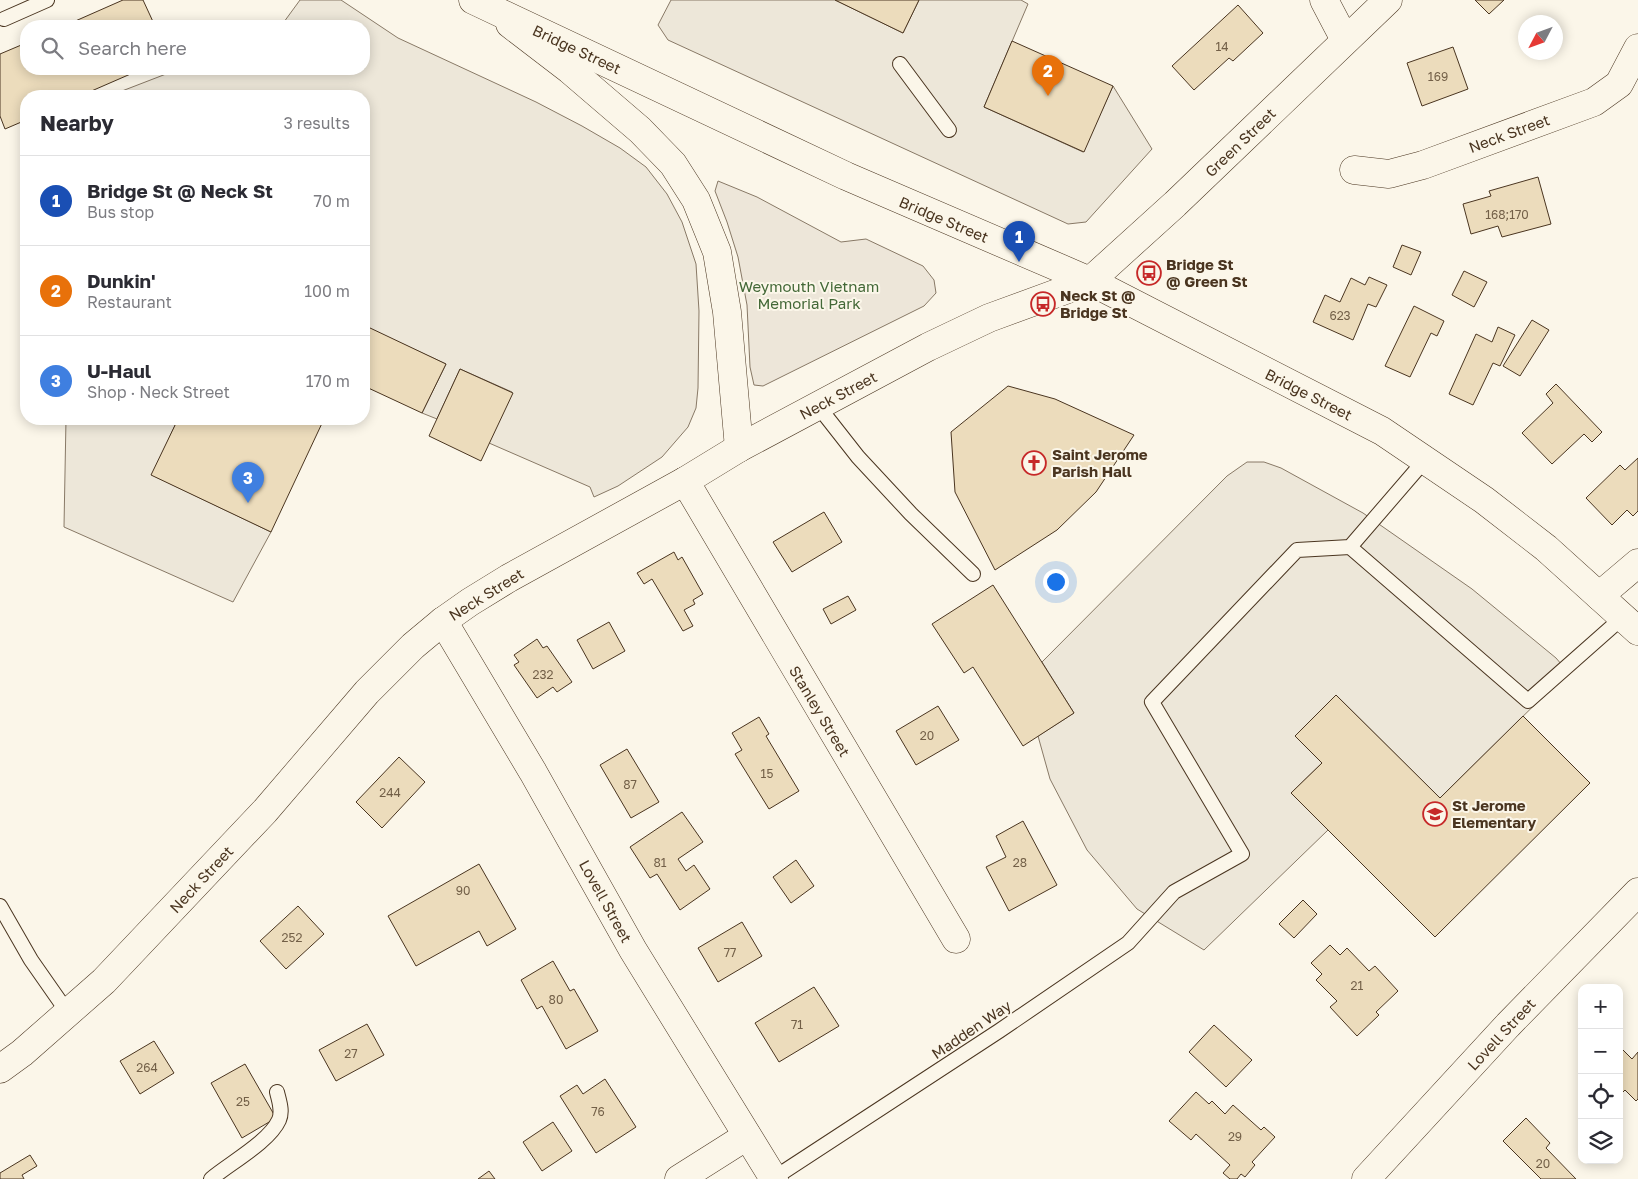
<!DOCTYPE html>
<meta charset="utf-8">
<style>
body{margin:0;font-family:"Golos Text",sans-serif;background:#f7f7f7;color:#2b2b33}
.controls{position:absolute;right:15px;bottom:15px;display:grid;overflow:hidden;border-radius:10px;box-shadow:0 2px 12px #0003}
.controls button{width:45px;height:45px;display:grid;place-items:center;padding:0;border:0;border-bottom:1px solid #e1e1e2;background:#fff;color:#2b2b33;font:25px sans-serif}
.compass{position:absolute;left:1518px;top:15px;width:45px;height:45px;border-radius:50%;background:#fff;box-shadow:0 2px 12px #0003;rotate:229deg}
.you{position:absolute;left:1055px;top:581px;width:18px;height:18px;margin:-12px;border:4px solid #fff;border-radius:50%;background:#1a73e8;box-shadow:0 0 0 8px #1a73e833}
.badge{display:grid;place-items:center;width:32px;height:32px;border-radius:50%;background:#c62828;color:#fff;font-size:16px;font-weight:700}
.pin{position:absolute;translate:-50% -41px;filter:drop-shadow(0 1px 2px #0008)}
.pin::after{content:'';position:absolute;top:26px;width:18px;height:15px;background:inherit;clip-path:polygon(0 0,100% 0,50% 100%)}
.list{margin:0;padding:0;list-style:none}
h2{display:flex;justify-content:space-between;align-items:center;height:65px;margin:0;padding:0 20px;font-size:21px}
h2 small{font-size:16px;font-weight:400;color:#7c7c81}
.list li{display:grid;grid-template-columns:32px 1fr auto;gap:15px;align-items:center;box-sizing:border-box;height:90px;padding:0 20px;border-top:1px solid #e1e1e2}
.list b{display:block;font-size:19px;white-space:nowrap}
.list p{margin:0;font-size:16px;white-space:nowrap;color:#7c7c81}
.list em{font-size:16px;font-style:normal;color:#7c7c81}
.icon{flex:none;width:28px;height:28px;fill:none;stroke:currentColor;stroke-width:2;stroke-linecap:round;stroke-linejoin:round}
.map{position:relative;flex:none;width:1638px;height:1179px;overflow:hidden}
.search{position:absolute;background:#fff;box-shadow:0 2px 12px #0003;left:20px;top:20px;width:350px;height:55px;display:flex;align-items:center;gap:12px;box-sizing:border-box;padding:0 18px;border-radius:20px;color:#7c7c81;font-size:19px}
.panel{position:absolute;background:#fff;box-shadow:0 2px 12px #0003;left:20px;top:90px;width:350px;height:335px;border-radius:20px}
.map>svg:first-child{display:block}
.green{fill:#ede6d9;stroke:#887966}
.parking{fill:#ede7d9;stroke:#887966}
.building{fill:#ecdcbc;stroke:#4a3520}
.lines{fill:none;stroke-linecap:round;stroke-linejoin:round}
.lane-casing{stroke:#4a3520;stroke-width:16}
.street-casing{stroke:#4a3520;stroke-width:29}
.secondary-casing{stroke:#4a3520;stroke-width:29}
.primary-casing{stroke:#4a3520;stroke-width:29}
.lane{stroke:#fbf6e9;stroke-width:14}
.street{stroke:#fbf6e9;stroke-width:28}
.secondary{stroke:#fbf6e9;stroke-width:28}
.primary{stroke:#fbf6e9;stroke-width:28}
.labels{text-anchor:middle;dominant-baseline:central;stroke-width:4;stroke-linejoin:round;paint-order:stroke}
.number-label{font-size:12px;fill:#725f47}
.street-label{font-size:15px;fill:#4a3520;stroke:#fbf6e9}
.poi-label{font-size:15px;font-weight:bold;fill:#4a3520;stroke:#fbf6e9;text-anchor:start}
.park-label{font-size:15px;fill:#436837;stroke:#fbf6e9}
</style>
<div class="map">
<svg width="1638" height="1179" viewBox="0 0 1638 1179">
<rect width="100%" height="100%" fill="#fbf6e9"/>
<path class="green" d="M718,181L757,197L841,242L866,239L923,266L934,280L936,293L924,306L763,386L754,385L750,367L747,305L738,257L727,222L715,191Z"/>
<g class="parking">
<path d="M300,0H341L398,38L536,102L582,126L620,148L646,167L667,194L682,222L696,264L699,311L698,388L696,408L688,427L662,457L618,486L594,497L590,487L489,443L512,392L460,369L437,419L422,413L446,364L368,328L364,335V96H109L179,69H364V26H281Z"/>
<path d="M671,0H835L903,33L919,0H1021L1028,4L984,107L1083,152L1113,86L1152,149L1086,222L1068,224L668,40L658,25Z"/>
<path d="M66,419H178L152,475L271,532L233,602L64,527Z"/>
<path d="M1247,462H1264L1281,468L1363,513L1472,589L1556,658L1568,672L1440,798L1336,695L1295,736L1322,763L1291,793L1328,830L1204,950L1137,909L1087,850L1050,779L1038,736L1074,713L1042,662L1227,476Z"/>
</g>
<g class="building">
<path d="M123,0H143L155,26H64Z"/>
<path d="M835,0H919L903,33Z"/>
<path d="M1475,0H1504L1489,14Z"/>
<path d="M1238,5L1263,33L1233,61L1229,58L1194,90L1172,66Z"/>
<path d="M1012,41L1113,86L1084,152L984,107Z"/>
<path d="M26,43V69H142L80,96H26V120L5,129L0,116V54Z"/>
<path d="M1453,47L1468,89L1422,106L1407,63Z"/>
<path d="M1538,177L1551,224L1502,237L1498,226L1471,234L1463,204L1491,196L1489,191Z"/>
<path d="M1402,245L1421,252L1411,275L1393,267Z"/>
<path d="M1464,271L1487,282L1474,307L1452,295Z"/>
<path d="M1369,277L1387,285L1376,307L1368,304L1353,340L1313,322L1325,295L1340,302L1351,278L1365,285Z"/>
<path d="M1414,306L1444,321L1437,336L1431,333L1410,377L1385,366Z"/>
<path d="M1532,320L1549,330L1520,376L1503,366Z"/>
<path d="M368,327L446,364L422,413L364,386V335Z"/>
<path d="M1498,327L1515,335L1500,366L1493,363L1473,405L1449,394L1476,334L1492,342Z"/>
<path d="M460,369L513,393L481,461L429,436Z"/>
<path d="M1556,384L1602,432L1592,442L1584,434L1552,464L1522,433L1553,403L1546,394Z"/>
<path d="M1008,386L1055,399L1134,435L1096,492L1057,530L995,570L955,492L951,432Z"/>
<path d="M178,419H324L271,532L151,475Z"/>
<path d="M1638,458V511L1633,516L1627,510L1612,525L1586,498L1620,465L1625,470Z"/>
<path d="M824,512L842,542L792,572L773,542Z"/>
<path d="M674,552L678,560L682,557L703,594L693,600L695,604L684,610L693,626L683,631L652,579L644,584L637,573Z"/>
<path d="M993,585L1074,713L1023,746L973,667L964,673L932,624Z"/>
<path d="M848,596L856,610L831,624L823,609Z"/>
<path d="M609,622L625,651L593,669L577,640Z"/>
<path d="M537,639L543,648L547,646L572,682L557,692L553,687L537,698L514,665L519,662L514,655Z"/>
<path d="M1336,695L1440,798L1523,716L1590,783L1435,937L1291,793L1322,763L1295,736Z"/>
<path d="M938,706L959,740L916,765L896,731Z"/>
<path d="M759,717L769,734L766,736L799,791L769,809L735,754L742,750L732,733Z"/>
<path d="M627,749L659,802L631,818L600,765Z"/>
<path d="M399,757L425,782L382,828L356,802Z"/>
<path d="M682,812L703,842L678,859L686,871L694,865L710,889L680,910L657,874L650,878L630,847Z"/>
<path d="M1023,821L1057,885L1009,911L986,867L1006,857L996,836Z"/>
<path d="M796,860L814,886L791,903L773,877Z"/>
<path d="M479,864L516,929L487,946L479,931L416,966L388,916Z"/>
<path d="M1303,900L1317,914L1294,938L1279,924Z"/>
<path d="M298,906L324,934L286,969L260,941Z"/>
<path d="M742,922L762,956L718,982L698,948Z"/>
<path d="M1330,945L1340,955L1347,948L1369,971L1375,966L1398,991L1376,1012L1379,1015L1357,1036L1330,1007L1337,1001L1316,980L1322,974L1311,963Z"/>
<path d="M553,961L570,991L574,989L598,1031L566,1049L542,1006L537,1009L521,980Z"/>
<path d="M814,987L839,1026L779,1062L755,1023Z"/>
<path d="M367,1024L384,1055L336,1081L319,1050Z"/>
<path d="M1214,1025L1252,1060L1226,1087L1189,1052Z"/>
<path d="M154,1041L174,1073L140,1094L120,1061Z"/>
<path d="M1619,1046L1632,1059L1638,1052V1099L1636,1101L1625,1090L1619,1096Z"/>
<path d="M245,1064L276,1118L242,1138L211,1083Z"/>
<path d="M605,1079L636,1127L596,1153L560,1096L577,1085L583,1094Z"/>
<path d="M1196,1092L1209,1104L1212,1101L1225,1114L1233,1105L1261,1130L1264,1127L1275,1137L1252,1162L1255,1165L1245,1177L1241,1174L1237,1179H1230L1223,1173L1230,1165L1196,1134L1191,1140L1169,1121Z"/>
<path d="M1526,1118L1550,1143L1546,1148L1576,1179H1541L1503,1141Z"/>
<path d="M553,1122L572,1151L542,1171L523,1142Z"/>
<path d="M30,1155L37,1166L22,1175L24,1179H0V1173Z"/>
<path d="M489,1171L495,1179H478Z"/>
</g>
<g class="lines">
<g class="lane-casing">
<g id="lane">
<path d="M4,19L47,0"/>
<path d="M900,64L949,130"/>
<path d="M818,406L858,457L911,514L973,574"/>
<path d="M1350,547L1528,701L1623,617"/>
<path d="M0,906L31,960L68,1013"/>
<path d="M774,1178L999,1031L1128,943L1174,892L1242,854L1152,702L1297,550L1350,547L1425,460"/>
<path d="M211,1179C230,1163 269,1142 279,1120C283,1111 279,1101 277,1092"/>
</g>
</g>
<g class="street-casing">
<g id="street">
<path d="M1324,0L1345,40"/>
<path d="M1354,170L1389,174L1423,165L1594,102L1619,84L1638,48"/>
<path d="M685,481L956,939"/>
<path d="M1599,596L1638,563"/>
<path d="M443,621L533,772L633,950L774,1179"/>
<path d="M679,1179L747,1136"/>
<path d="M1366,1179L1508,1025L1638,892"/>
</g>
</g>
<g class="secondary-casing">
<g id="secondary">
<path d="M510,24L570,70L640,130L673,164L696,200L717,252L727,312L739,448"/>
<path d="M0,1069L22,1053L104,981L265,811L367,692L413,646L443,621L470,602L509,578L685,481L739,448L928,347L989,318L1090,281L1175,204L1388,0"/>
</g>
</g>
<g class="primary-casing">
<path id="primary" d="M473,0L846,176L1090,281L1382,431L1484,500L1546,548L1638,631"/>
</g>
<use href="#lane" class="lane"/>
<use href="#street" class="street"/>
<use href="#secondary" class="secondary"/>
<use href="#primary" class="primary"/>
</g>
<defs>
<g id="bus-ring" transform="scale(1.25)"><circle r="9.5" fill="#fbf6e9" stroke="#c62828" stroke-width="1.5"/><path d="M-5-6H5V4H4V6H2V4H-2V6H-4V4H-5ZM-3.5-4V0h7V-4ZM-3.5 1.2v1.5H-2V1.2ZM2 1.2v1.5H3.5V1.2Z" fill="#c62828"/></g>
<g id="church-ring" transform="scale(1.25)"><circle r="9.5" fill="#fbf6e9" stroke="#c62828" stroke-width="1.5"/><path d="M-1.2-6h2.4v3.5h3.3v2.4h-3.3V6h-2.4V-.1h-3.3v-2.4h3.3Z" fill="#c62828"/></g>
<g id="school-ring" transform="scale(1.25)"><circle r="9.5" fill="#fbf6e9" stroke="#c62828" stroke-width="1.5"/><path d="M0-5L7-2L0 1L-7-2ZM-4 1L0 2.5L4 1V4Q0 6-4 4Z" fill="#c62828"/></g>
</defs>
<g fill-rule="evenodd">
<use href="#bus-ring" x="1149" y="273"/>
<use href="#bus-ring" x="1043" y="304"/>
<use href="#church-ring" x="1034" y="463"/>
<use href="#school-ring" x="1435" y="814"/>
</g>
<g class="labels">
<g class="number-label">
<text x="1222" y="46">14</text>
<text x="1438" y="76">169</text>
<text x="1507" y="214">168;170</text>
<text x="1340" y="315">623</text>
<text x="543" y="674">232</text>
<text x="927" y="735">20</text>
<text x="767" y="773">15</text>
<text x="630" y="784">87</text>
<text x="390" y="792">244</text>
<text x="660" y="862">81</text>
<text x="1020" y="862">28</text>
<text x="463" y="890">90</text>
<text x="292" y="937">252</text>
<text x="730" y="952">77</text>
<text x="1357" y="985">21</text>
<text x="556" y="999">80</text>
<text x="797" y="1024">71</text>
<text x="351" y="1053">27</text>
<text x="147" y="1067">264</text>
<text x="243" y="1101">25</text>
<text x="598" y="1111">76</text>
<text x="1235" y="1136">29</text>
<text x="1543" y="1163">20</text>
</g>
<g class="street-label">
<text transform="translate(577 49) rotate(25)">Bridge Street</text>
<text transform="translate(1509 133) rotate(-20)">Neck Street</text>
<text transform="translate(1240 142) rotate(-44)">Green Street</text>
<text transform="translate(944 219) rotate(23)">Bridge Street</text>
<text transform="translate(1309 394) rotate(27)">Bridge Street</text>
<text transform="translate(838 395) rotate(-28)">Neck Street</text>
<text transform="translate(486 594) rotate(-32)">Neck Street</text>
<text transform="translate(820 711) rotate(59)">Stanley Street</text>
<text transform="translate(201 879) rotate(-47)">Neck Street</text>
<text transform="translate(606 901) rotate(61)">Lovell Street</text>
<text transform="translate(971 1029) rotate(-34)">Madden Way</text>
<text transform="translate(1501 1034) rotate(-47)">Lovell Street</text>
</g>
<g class="poi-label">
<text x="1166" y="264">Bridge St<tspan x="1166" dy="17">@ Green St</tspan></text>
<text x="1060" y="295">Neck St @<tspan x="1060" dy="17">Bridge St</tspan></text>
<text x="1052" y="454">Saint Jerome<tspan x="1052" dy="17">Parish Hall</tspan></text>
<text x="1452" y="805">St Jerome<tspan x="1452" dy="17">Elementary</tspan></text>
</g>
<g class="park-label">
<text x="809" y="286">Weymouth Vietnam<tspan x="809" dy="17">Memorial Park</tspan></text>
</g>
</g>
</svg>
<div class="controls">
<button>+</button>
<button>−</button>
<button><svg class="icon" aria-label="locate" viewBox="0 0 24 24"><circle cx="12" cy="12" r="6"/><path d="M12 2v4M12 18v4M2 12h4M18 12h4"/></svg></button>
<button><svg class="icon" aria-label="layers" viewBox="0 0 24 24"><path d="M12 4l9 5-9 5-9-5zM3 14l9 5 9-5"/></svg></button>
</div>
<svg class="compass" viewBox="-18 -18 36 36"><path d="M0-13l5 13h-10z" fill="#e53935"/><path d="M0 13l5-13h-10z" fill="#7c7c81"/></svg>
<div class="you"></div>
<div class="pin badge" style="left:1019px;top:262px;background:#1a4fb4">1</div>
<div class="pin badge" style="left:1048px;top:96px;background:#e8710a">2</div>
<div class="pin badge" style="left:248px;top:503px;background:#3f7fe0">3</div>
<div class="search"><svg class="icon" aria-label="search" viewBox="0 0 24 24"><circle cx="10" cy="10" r="6"/><path d="M15 15l6 6"/></svg>Search here</div>
<section class="panel">
<h2>Nearby<small>3 results</small></h2>
<ul class="list">
<li><span class="badge" style="background:#1a4fb4">1</span><div><b>Bridge St @ Neck St</b><p>Bus stop</p></div><em>70 m</em></li>
<li><span class="badge" style="background:#e8710a">2</span><div><b>Dunkin'</b><p>Restaurant</p></div><em>100 m</em></li>
<li><span class="badge" style="background:#3f7fe0">3</span><div><b>U-Haul</b><p>Shop · Neck Street</p></div><em>170 m</em></li>
</ul>
</section>
</div>
